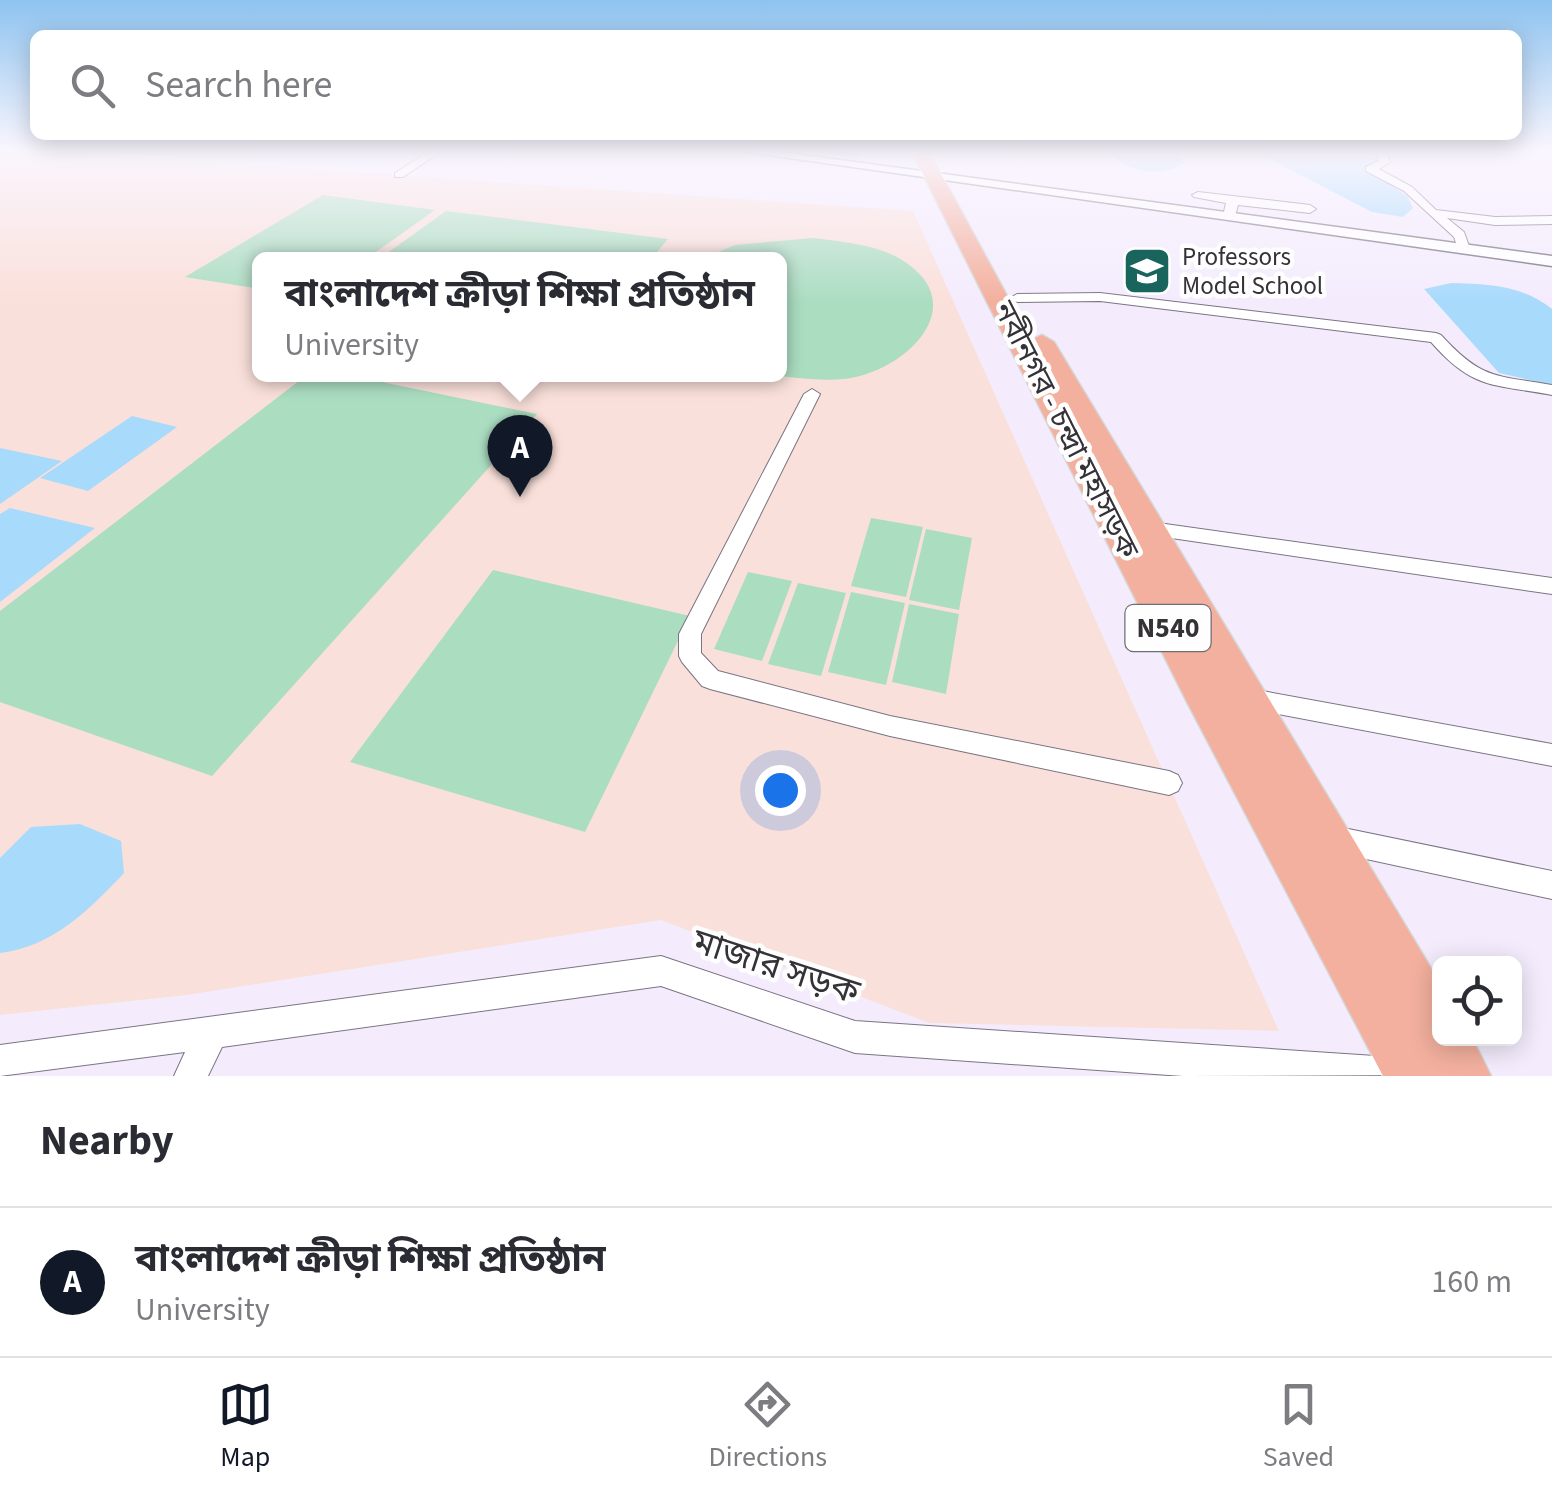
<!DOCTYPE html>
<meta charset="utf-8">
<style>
body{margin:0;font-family:"Source Sans 3","Noto Sans Bengali",sans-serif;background:#f2f2f3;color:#2b2b33}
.controls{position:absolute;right:30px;bottom:30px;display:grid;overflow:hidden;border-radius:15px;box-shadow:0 5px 25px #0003}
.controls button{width:90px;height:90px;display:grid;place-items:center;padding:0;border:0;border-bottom:2px solid #e1e1e2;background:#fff;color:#2b2b33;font:50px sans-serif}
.you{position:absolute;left:780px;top:790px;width:35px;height:35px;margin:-25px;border:8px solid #fff;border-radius:50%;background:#1a73e8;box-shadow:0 0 0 15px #1a73e833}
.badge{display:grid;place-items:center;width:65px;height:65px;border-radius:50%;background:#111827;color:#fff;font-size:32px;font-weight:700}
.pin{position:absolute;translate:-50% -82px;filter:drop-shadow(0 2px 5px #0008)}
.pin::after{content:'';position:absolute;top:52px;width:35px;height:30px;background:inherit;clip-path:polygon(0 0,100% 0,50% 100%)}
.popup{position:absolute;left:252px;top:252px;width:535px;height:130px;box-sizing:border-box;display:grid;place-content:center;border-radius:15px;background:#fff;filter:drop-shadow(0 2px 8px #0005);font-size:32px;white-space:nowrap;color:#7c7c81}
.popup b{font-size:38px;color:#2b2b33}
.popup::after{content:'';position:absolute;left:50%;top:100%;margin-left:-20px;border:20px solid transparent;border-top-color:#fff}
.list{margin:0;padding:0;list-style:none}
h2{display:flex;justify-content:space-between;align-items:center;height:130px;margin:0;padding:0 40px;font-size:42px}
h2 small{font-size:32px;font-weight:400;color:#7c7c81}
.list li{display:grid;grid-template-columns:65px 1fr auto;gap:30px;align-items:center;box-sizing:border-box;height:150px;padding:0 40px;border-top:2px solid #e1e1e2}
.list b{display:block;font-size:38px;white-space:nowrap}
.list p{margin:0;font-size:32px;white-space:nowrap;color:#7c7c81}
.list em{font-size:32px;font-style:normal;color:#7c7c81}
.icon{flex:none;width:55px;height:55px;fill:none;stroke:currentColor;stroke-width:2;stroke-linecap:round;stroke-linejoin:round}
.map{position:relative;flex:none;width:1552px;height:1076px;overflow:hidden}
.search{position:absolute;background:#fff;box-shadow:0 5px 25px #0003;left:30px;right:30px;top:30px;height:110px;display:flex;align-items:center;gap:25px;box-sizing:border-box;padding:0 35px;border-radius:15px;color:#7c7c81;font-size:38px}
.sheet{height:280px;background:#fff}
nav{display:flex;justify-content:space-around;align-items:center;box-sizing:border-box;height:140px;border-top:2px solid #e1e1e2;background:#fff;font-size:28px;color:#7c7c81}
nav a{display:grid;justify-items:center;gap:5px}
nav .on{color:#111827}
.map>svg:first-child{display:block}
.education{fill:#fae0da;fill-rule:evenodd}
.green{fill:#abddc1}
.water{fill:#a8dafc}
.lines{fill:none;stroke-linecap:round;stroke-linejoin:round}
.minor-casing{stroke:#7b7483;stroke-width:2}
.tertiary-casing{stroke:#7b7483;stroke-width:3}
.trunk-casing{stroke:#d6d6d7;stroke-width:3}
.minor{fill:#fff;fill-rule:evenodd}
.tertiary{fill:#fff;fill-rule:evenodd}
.trunk{fill:#f3b09e;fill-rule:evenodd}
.wall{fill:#bca9d2}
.labels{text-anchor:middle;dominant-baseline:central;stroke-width:9;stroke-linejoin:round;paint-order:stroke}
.far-poi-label{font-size:25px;fill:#343137;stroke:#fdfefd;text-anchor:start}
.shield{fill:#fdfefd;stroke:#706e72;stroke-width:2.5}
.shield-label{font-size:28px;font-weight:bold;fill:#343137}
.street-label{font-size:30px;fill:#343137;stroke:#fdfefd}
.near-street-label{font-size:35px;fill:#343137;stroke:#fdfefd}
</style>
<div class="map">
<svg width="1552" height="1076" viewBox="0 0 1552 1076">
<rect width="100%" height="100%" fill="#f4ecfd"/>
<path class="education" d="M0,152H61L913,211L1279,1031L929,1023L661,920L187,995L0,1015ZM260,260H780V374H260Z"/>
<g class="green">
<path d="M323,195L435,210L366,259L260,260V289L185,277Z"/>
<path d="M446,211L668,239L651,259H379Z"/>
<path d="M813,238C842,242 876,244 902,260C976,306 902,374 843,379C821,381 795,378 773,375L780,374V260L702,259L735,245Z"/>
<path d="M308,374L348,375L537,414L212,776L0,702V611Z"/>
<path d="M871,518L923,527L906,597L851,586Z"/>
<path d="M926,529L972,538L959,610L909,600Z"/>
<path d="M493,570L690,616L585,832L350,762Z"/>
<path d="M748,572L792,581L762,661L714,649Z"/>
<path d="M798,583L846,593L821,676L768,664Z"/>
<path d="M851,592L905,603L886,685L828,672Z"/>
<path d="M909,604L959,614L946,694L892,682Z"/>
</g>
<g class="water">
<path d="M1111,152H1176L1185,163C1163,177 1126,174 1111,152Z"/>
<path d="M1256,152H1375L1380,159L1366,168L1407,196L1413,208L1403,217L1372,212Z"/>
<path d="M1451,283C1489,284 1522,285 1552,309V385L1499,373L1424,289Z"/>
<path d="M132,416L177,427L88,491L40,478Z"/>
<path d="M0,448L62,461L0,504Z"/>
<path d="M10,508L95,528L0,602V514Z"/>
<path d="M80,824L121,841L124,873C89,910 52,947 0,953V858L31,827Z"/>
</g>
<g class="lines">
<g class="minor-casing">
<g id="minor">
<path d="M428,152H440L403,177H395V173Z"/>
<path d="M1376,152H1386L1390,162L1379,169L1412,187L1436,210L1495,217L1552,216V224L1495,225L1447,218L1464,232L1470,249L1459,252L1454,237L1404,191L1366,171V167L1379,161Z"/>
<path d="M1198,192L1310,205L1316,209L1310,213L1238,205L1235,216L1229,220L1223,216L1226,203L1194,197L1192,195Z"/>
<path d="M1100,293L1436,333L1441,335C1482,380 1495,375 1552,385V395C1493,384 1473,390 1431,342L1100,301L1017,302L1010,298L1017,294Z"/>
<path d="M812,389L820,394L701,634V653L718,671L890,716L1169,771L1178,775L1182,783L1178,791L1169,795L890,736L710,689L702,686L682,662L679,656V634L804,394Z"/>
<path d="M1151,522L1552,578V594L1144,534L1141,529L1144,524Z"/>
<path d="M1246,688L1552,744V766L1246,708L1238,705L1234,698L1238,691Z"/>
<path d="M1329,825L1552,871V899L1329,851L1319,847L1315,838L1319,829Z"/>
<path d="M661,956L855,1021L1405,1058L1417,1063L1422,1075L1183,1076L855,1053L661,986L222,1047L208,1076H174L185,1052L0,1076V1045Z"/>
</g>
</g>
<g class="tertiary-casing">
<path id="tertiary" d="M747,152H781L1552,256V266Z"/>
</g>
<g class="trunk-casing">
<path id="trunk" d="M912,152H929L1031,340L1042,335L1054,342L1440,983V1038H1472L1491,1076H1383L1187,702Z"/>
</g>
<use href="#minor" class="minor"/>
<use href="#tertiary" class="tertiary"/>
<use href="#trunk" class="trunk"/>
</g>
<path class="wall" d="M830,152H860L856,157L830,154Z"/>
<linearGradient id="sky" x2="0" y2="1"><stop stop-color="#8ec3f0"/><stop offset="0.5" stop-color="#faf6fe"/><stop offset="1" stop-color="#faf6fe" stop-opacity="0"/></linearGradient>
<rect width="1552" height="302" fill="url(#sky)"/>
<defs>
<g id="school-square" transform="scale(2.5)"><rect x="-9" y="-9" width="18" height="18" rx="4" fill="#19645c" stroke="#fdfefd"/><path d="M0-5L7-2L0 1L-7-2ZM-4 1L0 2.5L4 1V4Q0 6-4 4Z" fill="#fff"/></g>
</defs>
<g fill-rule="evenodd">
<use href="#school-square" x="1147" y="271"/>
</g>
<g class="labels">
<g class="far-poi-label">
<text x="1182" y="257">Professors<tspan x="1182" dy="29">Model School</tspan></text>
</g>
<rect class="shield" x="1125.5" y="605" width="85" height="46" rx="8"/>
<g class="shield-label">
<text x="1168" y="628">N540</text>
</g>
<g class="street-label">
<text transform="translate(1066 430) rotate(63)">নবীনগর - চন্দ্রা মহাসড়ক</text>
</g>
<g class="near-street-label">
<text transform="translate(776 967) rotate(18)">মাজার সড়ক</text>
</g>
</g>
</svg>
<div class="controls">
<button><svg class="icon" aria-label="locate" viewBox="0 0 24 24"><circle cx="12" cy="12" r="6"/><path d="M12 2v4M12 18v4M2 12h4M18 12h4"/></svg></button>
</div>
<div class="you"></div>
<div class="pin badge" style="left:520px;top:497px">A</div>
<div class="popup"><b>বাংলাদেশ ক্রীড়া শিক্ষা প্রতিষ্ঠান</b>University</div>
<div class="search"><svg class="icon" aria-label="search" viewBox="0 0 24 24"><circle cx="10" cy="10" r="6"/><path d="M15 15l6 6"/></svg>Search here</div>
</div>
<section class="sheet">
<h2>Nearby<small></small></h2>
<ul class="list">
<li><span class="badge">A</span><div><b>বাংলাদেশ ক্রীড়া শিক্ষা প্রতিষ্ঠান</b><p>University</p></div><em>160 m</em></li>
</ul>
</section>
<nav>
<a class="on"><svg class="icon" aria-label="map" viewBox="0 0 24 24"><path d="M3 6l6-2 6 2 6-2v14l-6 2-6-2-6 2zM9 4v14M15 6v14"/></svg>Map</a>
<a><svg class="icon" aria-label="directions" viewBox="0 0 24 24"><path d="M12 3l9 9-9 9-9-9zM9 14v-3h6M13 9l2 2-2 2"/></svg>Directions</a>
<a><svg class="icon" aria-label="saved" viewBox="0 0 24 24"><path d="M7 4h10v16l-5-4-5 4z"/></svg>Saved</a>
</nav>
